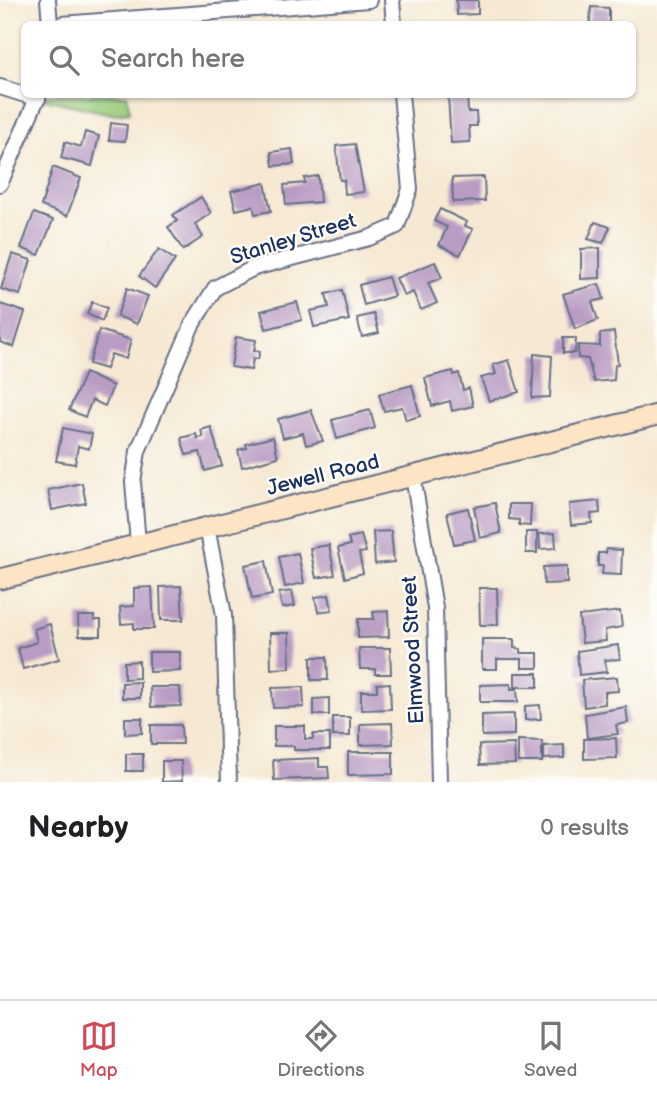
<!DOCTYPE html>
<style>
body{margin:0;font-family:"Balsamiq Sans",sans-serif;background:#f2f2f2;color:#202124}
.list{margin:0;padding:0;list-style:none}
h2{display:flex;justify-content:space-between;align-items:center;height:91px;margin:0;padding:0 28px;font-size:30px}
h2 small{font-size:23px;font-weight:400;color:#757577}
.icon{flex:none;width:38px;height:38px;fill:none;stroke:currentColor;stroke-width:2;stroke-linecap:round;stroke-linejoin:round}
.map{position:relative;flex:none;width:657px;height:782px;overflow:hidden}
.search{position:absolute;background:#fff;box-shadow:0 2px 5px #0004;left:21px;right:21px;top:21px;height:77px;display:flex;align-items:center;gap:18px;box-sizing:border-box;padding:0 24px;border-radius:10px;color:#757577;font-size:26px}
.sheet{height:217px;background:#fff}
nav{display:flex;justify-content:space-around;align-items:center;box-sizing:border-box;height:98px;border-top:2px solid #e0e0e0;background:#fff;font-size:19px;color:#757577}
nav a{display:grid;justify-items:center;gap:4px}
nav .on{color:#d1495b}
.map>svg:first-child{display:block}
.green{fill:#9acb7b;stroke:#5a7d6c;stroke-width:2}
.building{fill:#b89cc3}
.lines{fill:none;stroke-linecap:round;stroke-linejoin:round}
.street-casing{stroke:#687087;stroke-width:18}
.secondary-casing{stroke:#687087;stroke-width:23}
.street{stroke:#fff;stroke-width:14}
.secondary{stroke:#fce5c4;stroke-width:19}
.labels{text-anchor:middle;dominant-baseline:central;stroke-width:5;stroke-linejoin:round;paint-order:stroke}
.street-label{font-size:21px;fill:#1b2f5e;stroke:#fdfcf7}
</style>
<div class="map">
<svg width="657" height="782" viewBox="0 0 657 782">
<rect width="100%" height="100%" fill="#fdfcf7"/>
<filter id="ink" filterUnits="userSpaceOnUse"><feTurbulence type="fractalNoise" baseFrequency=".0143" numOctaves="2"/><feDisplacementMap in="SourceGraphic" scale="14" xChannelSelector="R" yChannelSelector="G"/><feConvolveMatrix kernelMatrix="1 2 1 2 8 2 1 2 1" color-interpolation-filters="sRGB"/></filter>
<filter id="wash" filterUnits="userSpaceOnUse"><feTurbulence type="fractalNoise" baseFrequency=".00686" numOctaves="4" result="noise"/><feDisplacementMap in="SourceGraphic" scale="28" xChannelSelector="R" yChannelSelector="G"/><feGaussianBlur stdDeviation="1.57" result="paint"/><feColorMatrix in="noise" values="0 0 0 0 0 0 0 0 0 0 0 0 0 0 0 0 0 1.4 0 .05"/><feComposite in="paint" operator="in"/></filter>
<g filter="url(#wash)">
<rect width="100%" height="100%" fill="#f6e9d3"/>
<path class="green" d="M47,95H127L130,112L112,114L45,99Z"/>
<g id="blocks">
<g class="building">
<path d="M456,0H478V14L457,15Z"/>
<path d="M591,7L609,8V24H590Z"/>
<path d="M467,95L468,112H476L477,126H469L470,142L451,143L448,96Z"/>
<path d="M111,123L127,125L125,141L109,140Z"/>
<path d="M85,132L99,136L92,166L61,158L65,142L81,147Z"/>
<path d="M355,144L364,192L345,194L344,180H340L336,146Z"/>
<path d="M292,149L294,164L273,166L271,152Z"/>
<path d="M53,167L81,178L67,216L41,206Z"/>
<path d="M318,176L320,202L286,205L284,185L305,183L304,178Z"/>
<path d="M484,177L485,201L453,202L452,178Z"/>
<path d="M265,183L271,211L255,214L253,206L236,210L231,191Z"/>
<path d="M201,197L211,213L195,224L203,237L183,250L168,227L177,221L173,215Z"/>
<path d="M440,209L467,222L465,226L473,229L460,255L439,245L447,227L434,221Z"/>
<path d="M34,213L53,220L39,255L21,248Z"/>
<path d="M595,222L610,227L603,243L588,239Z"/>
<path d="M600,248V278L581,279V249Z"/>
<path d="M159,249L175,260L155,288L139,276Z"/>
<path d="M12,254L31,260L20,295L1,289Z"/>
<path d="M435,262L442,278L428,283L437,303L421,310L413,292L404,296L396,278Z"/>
<path d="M388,277L394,296L364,305L359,285Z"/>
<path d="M599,284L604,299L592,302L598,320L575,329L563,294Z"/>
<path d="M127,288L148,296L137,324L117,316Z"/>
<path d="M342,290L349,320L314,327L310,311L329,307L326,294Z"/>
<path d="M92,302L107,308L102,321L87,314Z"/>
<path d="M297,302L302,320L266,329L261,311Z"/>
<path d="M0,304L25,312L14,347L0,342Z"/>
<path d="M374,314L379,333L362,337L357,318Z"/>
<path d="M99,330L131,340L126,359L111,354L106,369L89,364Z"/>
<path d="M614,332L618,364L615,365L614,380L594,382L588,359L578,358V345L600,346V334Z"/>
<path d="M236,337L256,340L254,351H260L258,359H253L251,370L231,367Z"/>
<path d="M563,338H576L575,353H563Z"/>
<path d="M534,354L552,356L550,397L532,398Z"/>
<path d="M509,360L519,392L489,401L481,378L496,374L493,365Z"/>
<path d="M453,371L454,375L459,373L463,390L469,388L473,406L452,411L450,401L432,406L425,378Z"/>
<path d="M85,373L113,386L105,406L92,400L85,417L69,410Z"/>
<path d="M412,385L420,416L406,420L402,407L384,411L379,394Z"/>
<path d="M311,410L323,441L306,445L303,433L283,438L278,419Z"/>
<path d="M370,410L375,428L337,439L332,420Z"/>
<path d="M211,427L222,466L205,471L200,452L186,455L181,438L196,434L197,438L203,437L201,430Z"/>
<path d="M63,428L92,434L89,449L78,446L75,464L56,461Z"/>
<path d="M273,437L278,457L242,467L238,450L247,448L246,444Z"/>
<path d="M82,483L86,503L52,510L48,490Z"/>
<path d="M599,501L600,513L591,514L592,523L571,525L569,504Z"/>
<path d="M495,503L501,533L480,538L474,507Z"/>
<path d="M509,504H531L530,526L519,525V520L509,519Z"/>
<path d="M468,508L475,540L454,544L447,513Z"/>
<path d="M391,531L394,562L375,564L373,532Z"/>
<rect x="526" y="532" width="11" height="21"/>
<path d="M555,533L556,548L540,549L539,534Z"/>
<path d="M361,535L366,552L359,553L363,573L345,578L338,548L350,545L348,538Z"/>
<path d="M329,545L335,575L316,578L310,548Z"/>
<path d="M607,549L622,550L621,575L602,574L603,566H598V553H606Z"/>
<path d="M298,553L304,583L285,587L279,557Z"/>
<path d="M266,561L272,595L252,599L245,565Z"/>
<path d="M567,566V583L544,584L543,567Z"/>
<path d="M181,586L183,620H161L160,587Z"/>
<path d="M152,587L154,629H134V623L121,624L120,607L134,606V588Z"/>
<path d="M479,588H497L498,625H480Z"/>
<path d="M292,591L295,606L282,608L279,593Z"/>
<path d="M329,595L332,610L318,612L315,597Z"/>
<path d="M388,611L389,637L358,638V619H374L373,612Z"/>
<path d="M620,611L622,627L605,630L606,641L582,643L579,616Z"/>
<path d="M78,616H94V620H101V636H79Z"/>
<path d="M50,624L59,659L23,669L18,648L37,642L34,629Z"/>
<path d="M270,633H289L290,668L271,669Z"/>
<path d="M482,639H514V648L521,649V653H538V668H522V659H497V669H482Z"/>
<path d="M618,645L620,659L605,660L607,672L579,675L577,651Z"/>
<path d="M359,648H390L391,674H375V669H360Z"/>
<path d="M149,652H180V671L149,672Z"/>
<path d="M311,657H327L328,680H311Z"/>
<path d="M139,661V678L124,679V662Z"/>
<rect x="515" y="673" width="23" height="14"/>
<path d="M617,677L618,691L605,692V704L584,707L582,680Z"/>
<path d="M140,682V698H122V683Z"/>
<path d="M390,683L391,709L361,710V691H377V684Z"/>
<path d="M511,684V689H517L518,702H480V685Z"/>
<path d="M150,687H180L181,706L151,707Z"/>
<path d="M303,687L304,707L273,708L272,688Z"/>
<path d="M329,698V715H314V699Z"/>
<path d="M540,705L541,719L525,720V706Z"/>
<path d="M626,707L628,723L616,725L618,734L587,738L585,714Z"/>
<path d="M514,714V735L482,736V715Z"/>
<rect x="333" y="717" width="17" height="19"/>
<path d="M125,718H142V733L125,734Z"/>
<path d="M392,723L393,744L360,745V724Z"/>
<path d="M151,725H181L182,744H151Z"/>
<path d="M274,726H305V739H313V734H330V750H294V746H274Z"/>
<path d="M616,738L617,758L584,759V739Z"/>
<path d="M518,740L542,741V762H518Z"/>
<path d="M514,744L515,764L480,765L479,745Z"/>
<path d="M564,745V758L544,759V746Z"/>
<path d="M348,752H393V774L348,775Z"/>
<rect x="126" y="754" width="17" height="17"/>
<path d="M319,758V767H328L329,778L274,780L273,760Z"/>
<path d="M162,761H181L182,781L162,782Z"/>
</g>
</g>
</g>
<g filter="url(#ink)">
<use href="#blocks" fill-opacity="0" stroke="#687087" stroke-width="2"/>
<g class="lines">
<g class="street-casing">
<g id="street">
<path d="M48,0L50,24"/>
<path d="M392,0L394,24"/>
<path d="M62,24L369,0"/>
<path d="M0,87L38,99"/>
<path d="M0,184L39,94"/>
<path d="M413,476L435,608L439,782"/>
<path d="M207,527L224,615L229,782"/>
<path d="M138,544L133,482L138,451L192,325L215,288L254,268L369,238L397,226L410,189L401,94"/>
</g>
</g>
<g class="secondary-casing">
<path id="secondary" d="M0,579L657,415"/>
</g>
<use href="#street" class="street"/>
<use href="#secondary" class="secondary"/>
</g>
</g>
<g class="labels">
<g class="street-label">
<text transform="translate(293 239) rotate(-17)">Stanley Street</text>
<text transform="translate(323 475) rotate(-14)">Jewell Road</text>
<text transform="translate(413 650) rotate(-93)">Elmwood Street</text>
</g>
</g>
</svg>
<div class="search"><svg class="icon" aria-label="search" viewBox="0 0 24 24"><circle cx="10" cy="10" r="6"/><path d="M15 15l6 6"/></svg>Search here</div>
</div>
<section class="sheet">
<h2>Nearby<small>0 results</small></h2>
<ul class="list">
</ul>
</section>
<nav>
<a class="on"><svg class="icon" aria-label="map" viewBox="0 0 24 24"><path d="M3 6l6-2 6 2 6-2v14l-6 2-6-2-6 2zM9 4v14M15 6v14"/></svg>Map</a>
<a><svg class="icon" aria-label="directions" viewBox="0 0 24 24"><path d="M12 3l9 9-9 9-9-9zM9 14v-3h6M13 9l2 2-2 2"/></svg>Directions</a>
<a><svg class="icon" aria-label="saved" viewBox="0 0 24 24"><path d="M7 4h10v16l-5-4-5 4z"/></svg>Saved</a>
</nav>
